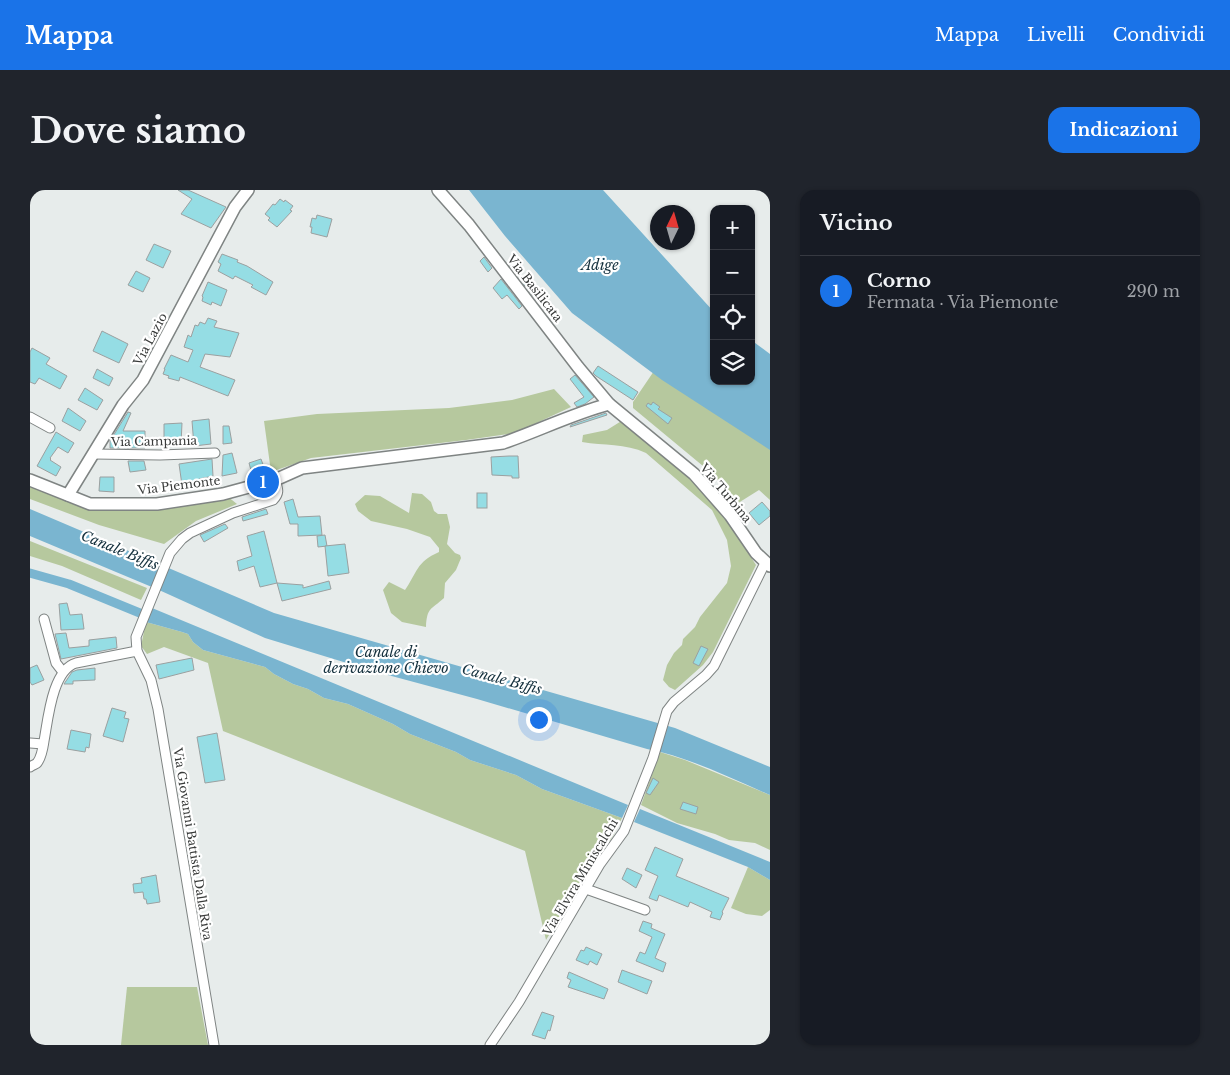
<!DOCTYPE html>
<html lang="it">
<meta charset="utf-8">
<style>
body{margin:0;font-family:"Libre Baskerville",serif;background:#20242c;color:#f1f3f6}
.controls{position:absolute;right:15px;top:15px;display:grid;overflow:hidden;border-radius:10px;box-shadow:0 1px 4px #0004}
.controls button{width:45px;height:45px;display:grid;place-items:center;padding:0;border:0;border-bottom:1px solid #363941;background:#171b24;color:#f1f3f6;font:25px sans-serif}
.compass{position:absolute;left:620px;top:15px;width:45px;height:45px;border-radius:50%;background:#171b24;box-shadow:0 1px 4px #0004;rotate:5deg}
.you{position:absolute;left:508px;top:529px;width:18px;height:18px;margin:-12px;border:4px solid #fff;border-radius:50%;background:#1a73e8;box-shadow:0 0 0 8px #1a73e833}
.badge{display:grid;place-items:center;width:32px;height:32px;border-radius:50%;background:#1a73e8;color:#fff;font-size:16px;font-weight:700}
.pin{position:absolute;translate:-50% -50%;border:2px solid #fff;box-shadow:0 1px 5px #0006}
.list{margin:0;padding:0;list-style:none}
h2{display:flex;justify-content:space-between;align-items:center;height:65px;margin:0;padding:0 20px;font-size:21px}
h2 small{font-size:16px;font-weight:400;color:#9ea1a6}
.list li{display:grid;grid-template-columns:32px 1fr auto;gap:15px;align-items:center;box-sizing:border-box;height:70px;padding:0 20px;border-top:1px solid #363941}
.list b{display:block;font-size:19px;white-space:nowrap}
.list p{margin:0;font-size:16px;white-space:nowrap;color:#9ea1a6}
.list em{font-size:16px;font-style:normal;color:#9ea1a6}
.icon{flex:none;width:28px;height:28px;fill:none;stroke:currentColor;stroke-width:2;stroke-linecap:round;stroke-linejoin:round}
.map{position:relative;flex:none;width:740px;height:855px;overflow:hidden;border-radius:15px}
header{display:flex;align-items:center;gap:30px;box-sizing:border-box;height:70px;padding:0 25px;background:#1a73e8;color:#fff}
header strong{font-size:24px}
nav{display:flex;gap:28px;margin-inline-start:auto;font-size:18px}
.intro{display:flex;align-items:center;justify-content:space-between;box-sizing:border-box;height:120px;padding:0 30px}
h1{margin:0;font-size:35px}
.button{padding:12px 22px;border-radius:15px;background:#1a73e8;color:#fff;font-size:18px;font-weight:700}
main{display:flex;gap:30px;padding:0 30px}
aside{flex:1;background:#171b24;border-radius:15px;box-shadow:0 1px 4px #0004}
.map>svg:first-child{display:block}
.green{fill:#b6c89e}
.water{fill:#7ab5d0}
.lines{fill:none;stroke-linecap:round;stroke-linejoin:round}
.canal{stroke:#7ab5d0;stroke-width:9}
.building{fill:#95dde4;stroke:#9ba0a0}
.minor-casing{stroke:#7f8483;stroke-width:11}
.tertiary-casing{stroke:#7f8483;stroke-width:14}
.minor{stroke:#fff;stroke-width:9}
.tertiary{stroke:#fff;stroke-width:11}
.labels{text-anchor:middle;dominant-baseline:central;stroke-width:4.5;stroke-linejoin:round;paint-order:stroke}
.street-label{font-size:12px;fill:#393b3a;stroke:#fff}
.water-label{font-size:14px;font-style:italic;fill:#14303d;stroke:#fff}
</style>
<header>
<strong>Mappa</strong>
<nav><a>Mappa</a><a>Livelli</a><a>Condividi</a></nav>
</header>
<div class="intro"><h1>Dove siamo</h1><a class="button">Indicazioni</a></div>
<main>
<div class="map">
<svg width="740" height="855" viewBox="0 0 740 855">
<rect width="100%" height="100%" fill="#e7eceb"/>
<g class="green">
<path d="M624,181L740,241V310L729,300L705,315L692,294L679,281L603,218V212Z"/>
<path d="M524,199L541,217L485,243L436,250L281,268L241,282L234,231L287,224L419,218L482,210Z"/>
<path d="M593,230L679,303L726,375L683,462L673,475L645,500L639,497L633,490L637,475L644,463L652,455L653,449L665,437L670,427L697,393L701,376L697,350L682,320L616,263C595,253 574,256 552,252L553,245L577,240Z"/>
<path d="M0,295L60,317L197,306L207,314L166,331L134,354L69,335L0,309Z"/>
<path d="M382,303L392,304L401,312L404,321L408,324H417L420,337L417,354L425,363L430,365L431,368L426,380L415,393L414,408C401,420 397,417 396,437L372,432L361,423L353,400L359,392L375,400C387,383 386,372 409,362V358L400,347L377,339L341,331L328,321L325,314L335,305L350,306L379,323Z"/>
<path d="M0,351L117,398L111,410L32,376L0,366Z"/>
<path d="M116,432L152,442L158,444L163,452L173,460L235,477L244,484L263,494L278,499L294,508L318,514L363,534L380,544L426,562L440,570L486,585L512,599L592,628L583,646L556,684L516,750L495,661L193,541L178,473L134,457L117,464L111,456Z"/>
<path d="M630,562L655,570L740,605V660L725,653L699,650L685,644L647,633L611,615Z"/>
<path d="M718,677L740,690V720L732,726L716,724L701,718Z"/>
<path d="M97,797H167L178,855H91Z"/>
</g>
<g class="water">
<path d="M439,0H573L684,122V191H721V150L740,164V260L632,190L542,123L475,46Z"/>
<path d="M0,319L244,423L645,538L740,577V605C700,588 659,567 617,559L447,509L343,481L235,448L129,400L0,346Z"/>
<path d="M122,418L598,615L592,628L512,599L486,585L440,570L426,562L380,544L363,534L318,514L294,508L278,499L263,494L244,484L235,477L173,460L163,452L158,444L152,442L116,432Z"/>
<path d="M610,619L740,672V690L718,677L604,632Z"/>
</g>
<g class="lines">
<path class="canal" d="M0,383L39,394L122,428"/>
</g>
<g class="building">
<path d="M148,0H158L196,17L181,38L151,24L162,9Z"/>
<path d="M250,9L254,12L255,10L263,16L260,20L262,21L247,37L238,30L240,28L235,24L243,14L245,15Z"/>
<path d="M287,25L302,29L297,47L281,43L282,37H280L282,28L286,29Z"/>
<path d="M124,54L141,61L133,78L116,70Z"/>
<path d="M192,64L208,70L207,72L217,76L243,92L236,105L221,97L223,95L205,86L203,89L188,81L191,74L188,72Z"/>
<path d="M454,67L462,78L458,82L450,71Z"/>
<path d="M106,81L120,88L113,102L98,95Z"/>
<path d="M471,89L492,116L489,119L477,105L472,109L463,98Z"/>
<path d="M493,89L509,107L506,110L491,91Z"/>
<path d="M178,92L197,100L191,116L182,112L181,115L172,111L173,107L172,106Z"/>
<path d="M178,128L187,131L184,137L209,143L200,167L175,164L170,177L205,190L198,206L150,187L149,191L138,188L139,186L133,184L135,179H134L141,165L158,172L163,160L154,157L158,145L161,147L165,135L168,136L170,132L175,134Z"/>
<path d="M72,141L98,154L89,173L63,161Z"/>
<path d="M2,158L20,168L16,174L37,186L30,199L9,188L5,194L0,192V162Z"/>
<path d="M568,176L608,202L603,210L566,186L563,183Z"/>
<path d="M67,179L83,188L79,196L63,188Z"/>
<path d="M545,185L564,207L555,214L547,217L544,213L554,207L540,189Z"/>
<path d="M55,198L73,210L67,220L48,210Z"/>
<path d="M623,212L630,217L628,219L642,228L638,234L616,216L618,213L621,215Z"/>
<path d="M38,218L56,231L50,241L32,231Z"/>
<path d="M98,222L101,223L93,241H115V258H80V251Z"/>
<path d="M576,223L577,225L540,237L541,235Z"/>
<path d="M179,229L181,254L164,256L162,231Z"/>
<path d="M152,233L151,254L134,252V234Z"/>
<path d="M193,236H199L202,253L193,254Z"/>
<path d="M26,242L44,253L38,263L28,257L20,268L21,269L20,270L31,277L26,286L7,276Z"/>
<path d="M202,263L207,283L192,286L193,265Z"/>
<path d="M479,266H488L489,288H482V286L462,285L461,267Z"/>
<path d="M182,269L183,286L169,289L170,292L152,295L149,274Z"/>
<path d="M231,269L235,280L222,284L219,273Z"/>
<path d="M98,271H114L116,280L100,282Z"/>
<path d="M70,287H84V302L69,301Z"/>
<rect x="447" y="303" width="10" height="15"/>
<path d="M263,309L268,327L290,326L292,345L268,346V334H260L254,312Z"/>
<path d="M732,312L740,321V326L729,335L719,323Z"/>
<path d="M236,319L238,324L213,331L212,327Z"/>
<path d="M195,334L198,338L174,352L170,345Z"/>
<path d="M234,341L247,393L230,397L224,376L209,381L207,371L222,366L217,346Z"/>
<path d="M295,345L297,356L288,357L287,346Z"/>
<path d="M315,354L319,383L298,386L295,356Z"/>
<path d="M299,391L301,399L252,411L247,393L273,395V398Z"/>
<path d="M37,413L40,425L52,424L54,439L31,440L29,414Z"/>
<path d="M36,443L39,458L59,456V450L86,447L87,458L31,469L25,444Z"/>
<path d="M671,456L678,459L669,476L663,473Z"/>
<path d="M162,468L164,480L129,489L126,475Z"/>
<path d="M7,475L14,490L2,495L0,492V478Z"/>
<path d="M65,478V490L43,491V494H34L42,482L47,480Z"/>
<path d="M82,518L96,522L94,528L99,529L93,552L73,546Z"/>
<path d="M41,540L61,544L59,558L56,557L55,562L37,559Z"/>
<path d="M187,543L195,590L175,593L167,547Z"/>
<path d="M623,588L629,592L620,605L616,603Z"/>
<path d="M653,612L668,617L666,624L650,619Z"/>
<path d="M625,657L653,669L646,686L699,708L692,722L693,723L690,730L680,727L682,722L660,712L658,717L629,705L627,711L619,708L628,686L615,680Z"/>
<path d="M597,678L612,685L606,698L592,689Z"/>
<path d="M126,685L130,712L117,714L116,709H114L113,702L104,703L103,694L112,693L111,688Z"/>
<path d="M613,731L622,734L621,738L635,744L625,768L636,773L633,782L606,771L610,762L615,764L622,747L609,741Z"/>
<path d="M556,757L572,764L567,775L560,771L558,775L546,770L551,760L554,761Z"/>
<path d="M592,780L622,791L617,804L588,792Z"/>
<path d="M539,782L578,799L574,809L538,797L541,790L537,788Z"/>
<path d="M512,822L524,826L520,841L518,840L515,849L502,845Z"/>
</g>
<g class="lines">
<g class="minor-casing">
<g id="minor">
<path d="M0,227L20,238"/>
<path d="M64,264L130,265L185,263"/>
<path d="M14,429L26,473L33,482"/>
<path d="M0,553L13,554"/>
<path d="M0,577C1,576 6,574 7,573C11,568 13,558 14,551C18,530 22,480 46,473L107,461"/>
<path d="M556,699L615,720"/>
<path d="M184,855L128,519L121,490L107,461L106,447L140,363L152,349L160,343L203,323L243,310C250,303 248,299 245,290"/>
<path d="M460,855L489,812L570,674L594,641L623,568L637,521L644,512L676,485L684,476L735,373"/>
</g>
</g>
<g class="tertiary-casing">
<g id="tertiary">
<path d="M408,0L439,35L548,177L579,214L664,284L700,325L726,363L740,376"/>
<path d="M0,290L60,314H127L193,304L245,290L272,278L473,253C508,241 542,224 579,214"/>
<path d="M38,305L93,215L113,190L205,17L218,0"/>
</g>
</g>
<use href="#minor" class="minor"/>
<use href="#tertiary" class="tertiary"/>
</g>
<g class="labels">
<g class="street-label">
<text transform="translate(505 98) rotate(52)">Via Basilicata</text>
<text transform="translate(120 149) rotate(-62)">Via Lazio</text>
<text transform="translate(124 251) rotate(-1)">Via Campania</text>
<text transform="translate(149 295) rotate(-7)">Via Piemonte</text>
<text transform="translate(696 303) rotate(50)">Via Turbina</text>
<text transform="translate(163 654) rotate(81)">Via Giovanni Battista Dalla Riva</text>
<text transform="translate(550 687) rotate(-59)">Via Elvira Miniscalchi</text>
</g>
<g class="water-label">
<text x="570" y="75">Adige</text>
<text transform="translate(90 360) rotate(22)">Canale Biffis</text>
<text x="356" y="462">Canale di<tspan x="356" dy="16">derivazione Chievo</tspan></text>
<text transform="translate(472 489) rotate(15)">Canale Biffis</text>
</g>
</g>
</svg>
<div class="controls">
<button>+</button>
<button>−</button>
<button><svg class="icon" aria-label="locate" viewBox="0 0 24 24"><circle cx="12" cy="12" r="6"/><path d="M12 2v4M12 18v4M2 12h4M18 12h4"/></svg></button>
<button><svg class="icon" aria-label="layers" viewBox="0 0 24 24"><path d="M12 4l9 5-9 5-9-5zM3 14l9 5 9-5"/></svg></button>
</div>
<svg class="compass" viewBox="-18 -18 36 36"><path d="M0-13l5 13h-10z" fill="#e53935"/><path d="M0 13l5-13h-10z" fill="#9ea1a6"/></svg>
<div class="you"></div>
<div class="pin badge" style="left:233px;top:292px">1</div>
</div>
<aside>
<h2>Vicino<small></small></h2>
<ul class="list">
<li><span class="badge">1</span><div><b>Corno</b><p>Fermata · Via Piemonte</p></div><em>290 m</em></li>
</ul>
</aside>
</main>
